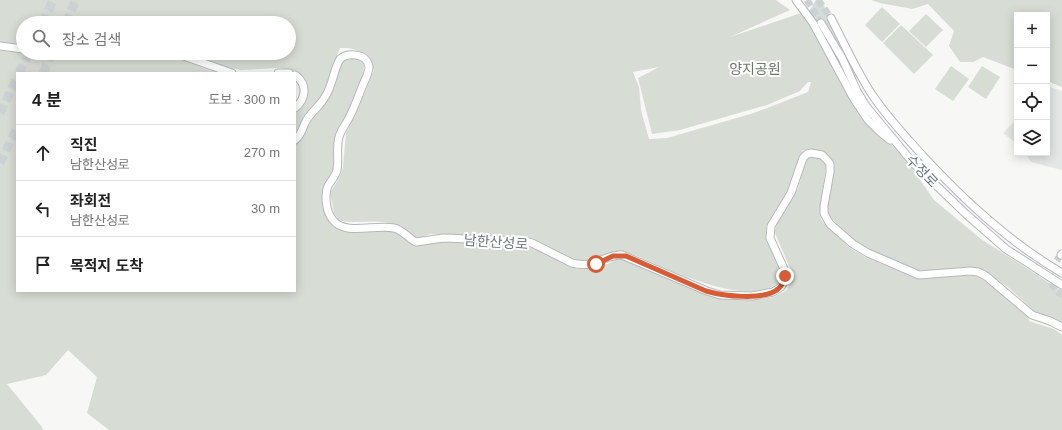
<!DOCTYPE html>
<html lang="ko">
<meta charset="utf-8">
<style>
body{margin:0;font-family:Arial,"Noto Sans KR",sans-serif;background:#f2f2f2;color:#222}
.controls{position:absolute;right:12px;top:12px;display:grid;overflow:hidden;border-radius:0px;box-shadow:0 2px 10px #0003}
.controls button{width:36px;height:36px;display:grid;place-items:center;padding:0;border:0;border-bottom:1px solid #e0e0e0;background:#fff;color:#222;font:20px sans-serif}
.stop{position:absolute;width:12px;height:12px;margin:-9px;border:3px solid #d65c36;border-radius:50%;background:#fff}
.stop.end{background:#d65c36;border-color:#fff;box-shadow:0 1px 4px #0008}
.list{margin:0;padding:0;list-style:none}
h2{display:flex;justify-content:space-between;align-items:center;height:52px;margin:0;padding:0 16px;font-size:17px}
h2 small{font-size:13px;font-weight:400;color:#767676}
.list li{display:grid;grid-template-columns:26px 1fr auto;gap:12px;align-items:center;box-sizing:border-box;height:56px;padding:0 16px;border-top:1px solid #e0e0e0}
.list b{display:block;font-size:15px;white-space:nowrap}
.list p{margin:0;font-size:13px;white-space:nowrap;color:#767676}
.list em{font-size:13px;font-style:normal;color:#767676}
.icon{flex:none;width:22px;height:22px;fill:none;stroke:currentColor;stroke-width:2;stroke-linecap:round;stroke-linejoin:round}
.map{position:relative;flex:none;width:1062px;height:430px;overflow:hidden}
.search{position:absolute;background:#fff;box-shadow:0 2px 10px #0003;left:16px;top:16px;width:280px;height:44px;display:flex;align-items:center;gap:10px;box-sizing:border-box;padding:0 14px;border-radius:22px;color:#767676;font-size:15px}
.panel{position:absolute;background:#fff;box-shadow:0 2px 10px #0003;left:16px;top:72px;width:280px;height:220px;border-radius:0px}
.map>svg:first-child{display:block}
.built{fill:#e5e6e6}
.green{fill:#d7dcd4;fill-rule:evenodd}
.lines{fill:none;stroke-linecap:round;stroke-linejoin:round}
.secondary-tunnel{stroke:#ccd1d3;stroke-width:7;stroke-dasharray:7 3.5;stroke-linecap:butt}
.motorway-tunnel{stroke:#ccd1d3;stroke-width:9;stroke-dasharray:9 4.5;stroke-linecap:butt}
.secondary-casing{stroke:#b4b8bd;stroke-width:9}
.secondary{stroke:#fff;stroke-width:7}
.route{stroke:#d65c36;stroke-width:5}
.labels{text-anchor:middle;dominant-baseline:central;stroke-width:4;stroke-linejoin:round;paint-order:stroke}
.park-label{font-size:14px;fill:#6b7b67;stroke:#fff}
.street-label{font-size:14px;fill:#697784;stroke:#fff}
</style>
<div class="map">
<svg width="1062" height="430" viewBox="0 0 1062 430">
<rect width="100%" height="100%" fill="#f7f7f5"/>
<g class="built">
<path d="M1050,87L1062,91V170L1031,162L1025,153H1047V90Z"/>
<path d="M1017,119V144L1003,133Z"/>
</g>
<g class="green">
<path d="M0,0H776L790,10L730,37L810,10L816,0H821L859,76L851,77L868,106L934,200L981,239L1062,291V325L1033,313L1031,308L1009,288L983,270L967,267L930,271H919L869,250L854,241L828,215L827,209L832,161C827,149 815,150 803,150L788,190L766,226L767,236L782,271L781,281C776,284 771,288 765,290C736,297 687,278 660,266C648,261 632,253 620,251C610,250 601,258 591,261C586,262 581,262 576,262L529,239L521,236L430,234L417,239C410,235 403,228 396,225C379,218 359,224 340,221L334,213L330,193L340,176L343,167L346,133L354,118L374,70C369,53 356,47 340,48C333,63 333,82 323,95C318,103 309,108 304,116C300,123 300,130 295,135V111L305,101L308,94V87L306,82L292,70L279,68L241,70L226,67L191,53H289V23H23V46L0,45ZM659,67L638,78L652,134L680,130L767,105L800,91L808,82H811L808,92L754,113L667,138L649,139L641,110L639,87L633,72Z"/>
<path d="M871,0H1062V87L1047,81V15H1017V70L983,57L973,62H960L949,46L954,31L928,4L912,9L880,3Z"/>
<path d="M882,7L900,24L882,42L865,25Z"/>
<path d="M926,14L943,30L926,47L909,31Z"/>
<path d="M901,25L933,55L914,74L883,43Z"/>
<path d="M0,50L52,57L60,53H159L186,61L208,70L222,73H17V291H295V143L304,133L313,116L319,111L325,104L334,89L340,63C349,57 357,56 364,65L363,73L356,97L348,114L336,160L333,174L326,186L331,224L334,227L345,230L391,228L416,245H421L433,241L449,240L527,244L577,269H584L600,266L610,263L614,260L621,259L631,262L646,270L706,294L725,299H762L774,297L787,290L791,282L792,273L775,233C776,216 793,202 799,185C802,175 802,164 809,156C817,156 822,157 826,166L820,207L821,220L850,248L865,257L915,278H926L963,274L979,277L1005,295L1027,315L1029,321L1054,329L1062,335V430H109L87,413L97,377L68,350L46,375L7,384L42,427L43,430H0Z"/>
<path d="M951,66L969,79L953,101L935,89Z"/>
<path d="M982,66L1000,77L986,99L968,87Z"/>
</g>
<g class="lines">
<g class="secondary-tunnel">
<path d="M807,0L821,23"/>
<path d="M818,0L831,18"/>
<path d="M1061,255C1048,270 1045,281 1062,295"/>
</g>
<g class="motorway-tunnel">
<path d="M43,23L53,0"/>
<path d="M66,23L76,0"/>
<path d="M19,73L29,53"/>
<path d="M43,73L52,53"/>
<path d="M0,113L17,78"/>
<path d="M0,163L17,128"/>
</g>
<g class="secondary-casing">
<g id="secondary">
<path d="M796,0L813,23L854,99L868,120L880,132L890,140"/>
<path d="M831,18C844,43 856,70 871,93C886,116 905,136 923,156C965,201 1009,242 1062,273"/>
<path d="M821,23L842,58L857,91L866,106L914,164L966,214L1006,249L1062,285"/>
<path d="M0,46L23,49"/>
<path d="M41,53H51"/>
<path d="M175,53L232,73"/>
<path d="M278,73H289"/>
<path d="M295,75C308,84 306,99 295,108"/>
<path d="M295,140C302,135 302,128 306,121C311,112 320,106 325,97C333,85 333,71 340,59C348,52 367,53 369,67C369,73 364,82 362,87C358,98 354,108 349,118C346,124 341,130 339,137C336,147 339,159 337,170C336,176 331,180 328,186C324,195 326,212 333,220C345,236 376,224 394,228C403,230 408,238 416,242L443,238L524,241L532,243L572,263C597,269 601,255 622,255L707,291L720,295L752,296L773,292L781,287L784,281V269L770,238L771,226L791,193L803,158L807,154L811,153L822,155L827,160L830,164V172L824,206V213L827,219L830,224L853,244L868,253L919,275L970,271L978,272L986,276L1032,315L1050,321L1062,327"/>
<path d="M1061,255L1062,254"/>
</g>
</g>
<use href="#secondary" class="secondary"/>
</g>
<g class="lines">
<path class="route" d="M596,264L613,256H626L706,291C723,296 764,301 778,289C782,286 784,281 785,276"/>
</g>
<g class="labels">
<g class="park-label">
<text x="755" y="69">양지공원</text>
</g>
<g class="street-label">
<text transform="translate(922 171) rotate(46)">수정로</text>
<text transform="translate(496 242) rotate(4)">남한산성로</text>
</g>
</g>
</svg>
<div class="controls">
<button>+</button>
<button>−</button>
<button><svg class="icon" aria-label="locate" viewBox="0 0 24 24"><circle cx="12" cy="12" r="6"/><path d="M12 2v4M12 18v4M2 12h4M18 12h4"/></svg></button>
<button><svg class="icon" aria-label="layers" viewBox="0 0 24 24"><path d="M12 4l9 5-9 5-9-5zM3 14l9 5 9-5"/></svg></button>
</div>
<div class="stop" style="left:596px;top:264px"></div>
<div class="stop end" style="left:785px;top:276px"></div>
<div class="search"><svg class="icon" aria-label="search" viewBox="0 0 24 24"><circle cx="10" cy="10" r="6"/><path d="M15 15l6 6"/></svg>장소 검색</div>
<section class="panel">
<h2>4 분<small>도보 · 300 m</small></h2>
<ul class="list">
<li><svg class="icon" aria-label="ahead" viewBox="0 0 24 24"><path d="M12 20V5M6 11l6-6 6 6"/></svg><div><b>직진</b><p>남한산성로</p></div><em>270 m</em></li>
<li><svg class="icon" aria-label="left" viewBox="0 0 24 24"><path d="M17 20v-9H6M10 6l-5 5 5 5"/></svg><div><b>좌회전</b><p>남한산성로</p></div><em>30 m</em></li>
<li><svg class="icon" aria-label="arrive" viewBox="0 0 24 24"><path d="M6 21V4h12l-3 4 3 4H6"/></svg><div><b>목적지 도착</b></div></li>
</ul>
</section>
</div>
